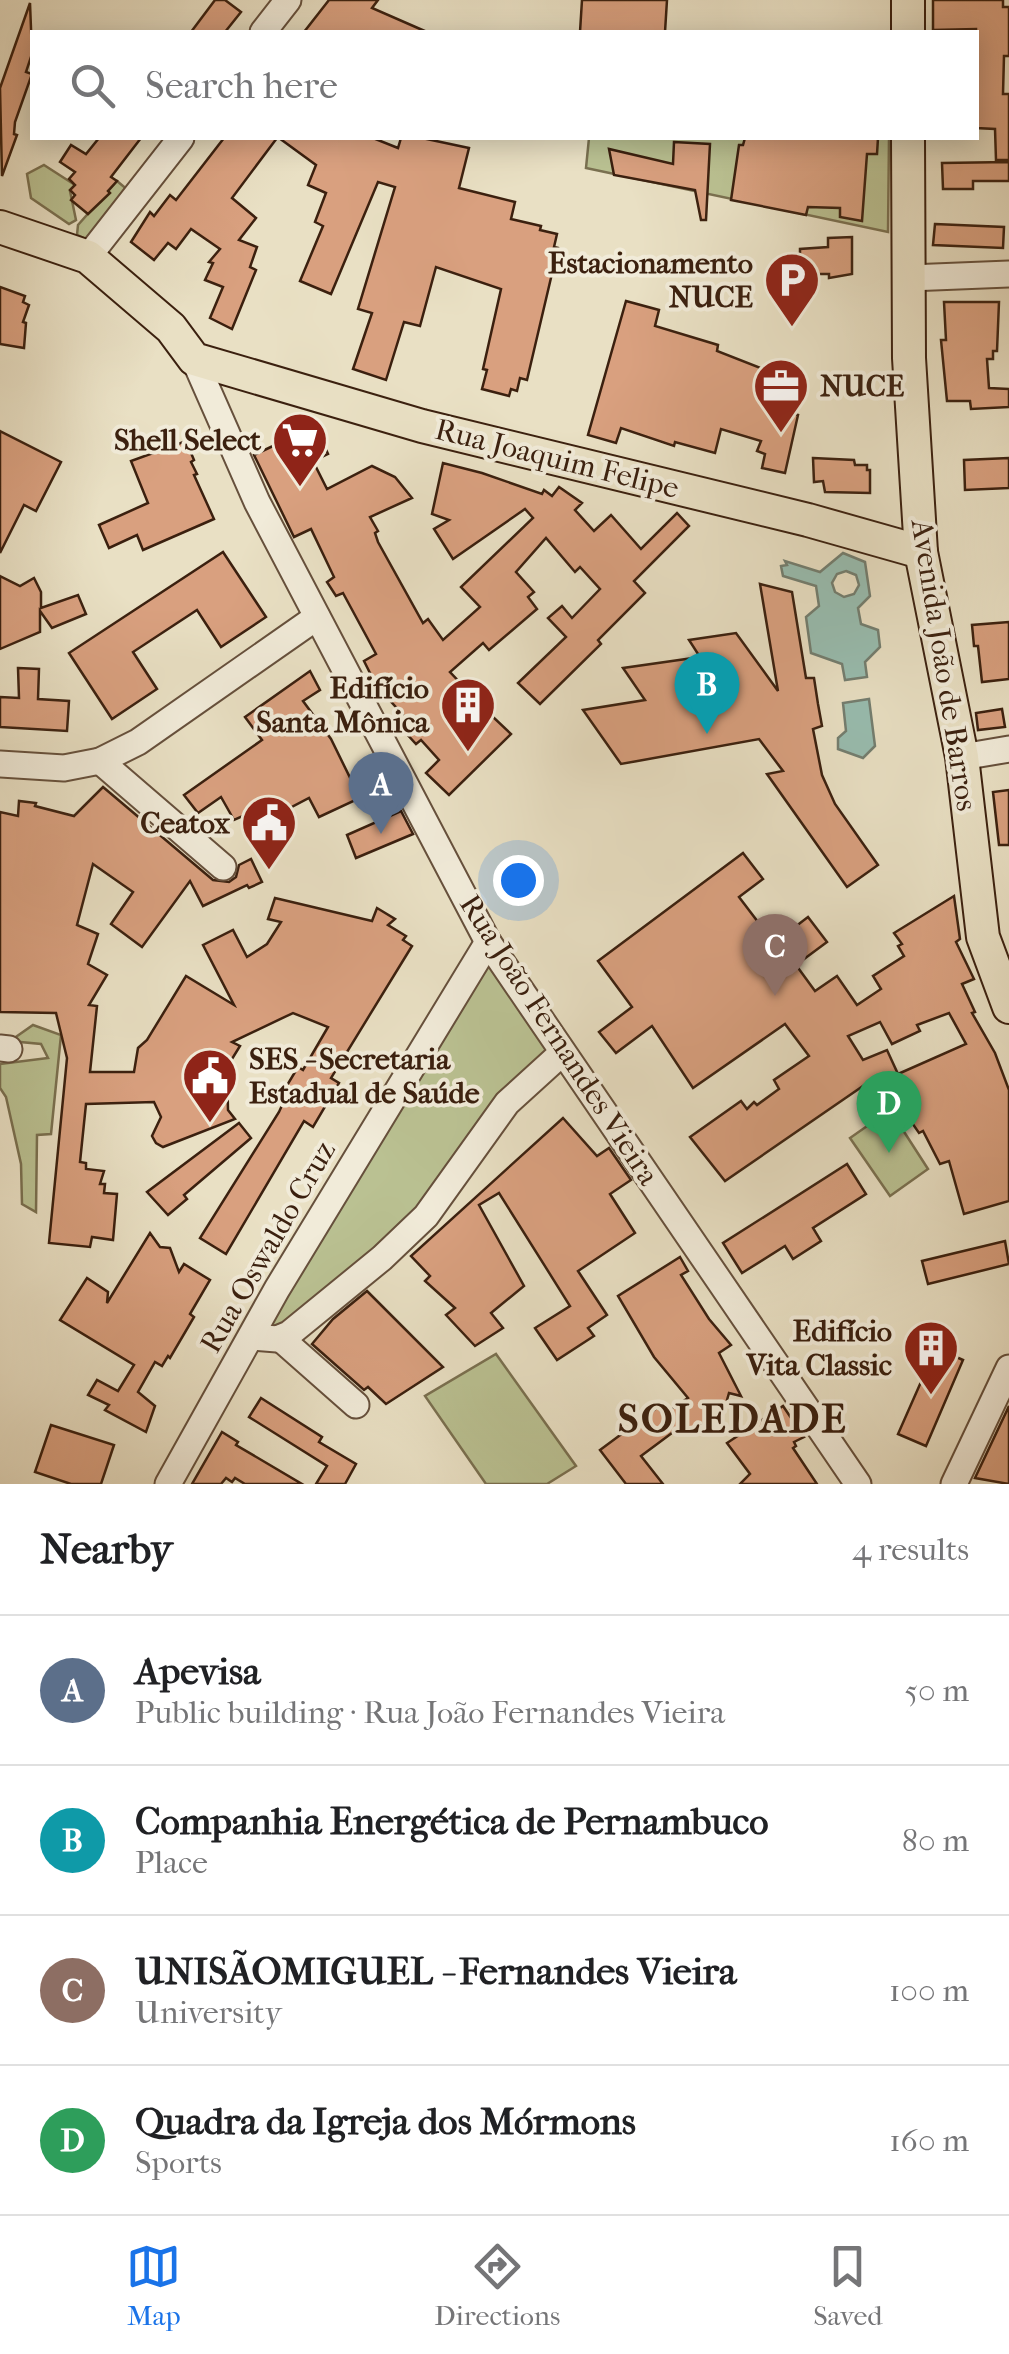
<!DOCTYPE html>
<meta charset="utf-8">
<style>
body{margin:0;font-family:"IM FELL French Canon",serif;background:#f6f6f6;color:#202124}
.you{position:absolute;left:518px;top:880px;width:35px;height:35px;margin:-25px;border:8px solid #fff;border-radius:50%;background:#1a73e8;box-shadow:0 0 0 15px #1a73e833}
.badge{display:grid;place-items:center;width:65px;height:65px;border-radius:50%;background:#1a73e8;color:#fff;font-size:32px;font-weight:700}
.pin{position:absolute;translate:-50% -82px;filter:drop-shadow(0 2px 5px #0008)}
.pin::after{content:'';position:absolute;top:52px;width:35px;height:30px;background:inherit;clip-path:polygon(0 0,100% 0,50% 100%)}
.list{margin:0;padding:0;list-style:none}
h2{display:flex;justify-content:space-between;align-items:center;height:130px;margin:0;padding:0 40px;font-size:42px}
h2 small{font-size:32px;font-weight:400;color:#757577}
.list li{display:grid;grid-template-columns:65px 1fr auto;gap:30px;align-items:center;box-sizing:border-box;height:150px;padding:0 40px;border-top:2px solid #e0e0e0}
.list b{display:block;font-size:38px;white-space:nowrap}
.list p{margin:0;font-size:32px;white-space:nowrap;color:#757577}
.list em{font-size:32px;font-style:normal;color:#757577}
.icon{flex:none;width:55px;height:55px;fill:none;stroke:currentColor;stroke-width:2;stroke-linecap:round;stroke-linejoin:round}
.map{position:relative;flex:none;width:1009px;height:1484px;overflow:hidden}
.search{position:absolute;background:#fff;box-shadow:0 5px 25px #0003;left:30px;right:30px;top:30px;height:110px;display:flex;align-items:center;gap:25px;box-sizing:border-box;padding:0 35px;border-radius:0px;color:#757577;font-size:38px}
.sheet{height:730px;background:#fff}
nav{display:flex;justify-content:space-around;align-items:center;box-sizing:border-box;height:140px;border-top:2px solid #e0e0e0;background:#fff;font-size:28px;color:#757577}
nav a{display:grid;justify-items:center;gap:5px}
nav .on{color:#1a73e8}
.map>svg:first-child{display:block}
.green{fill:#bac192;stroke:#7a7050;stroke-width:2.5}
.water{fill:#98bdb0;stroke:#737e70;stroke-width:2.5;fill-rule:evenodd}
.building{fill:#d9a07f;stroke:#3b200f;stroke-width:2.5;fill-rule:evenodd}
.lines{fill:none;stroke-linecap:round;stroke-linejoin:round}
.minor-casing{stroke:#66503c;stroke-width:29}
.major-casing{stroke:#3b200f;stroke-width:36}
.minor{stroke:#f1ebd9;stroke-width:25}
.major{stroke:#e9e0c4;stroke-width:32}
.labels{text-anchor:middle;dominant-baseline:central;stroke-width:8;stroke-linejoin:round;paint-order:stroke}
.poi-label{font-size:30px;font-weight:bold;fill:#3b200f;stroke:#f1ebd9;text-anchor:end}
.street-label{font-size:30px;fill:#3b200f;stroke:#f1ebd9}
.district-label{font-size:40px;font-weight:bold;letter-spacing:2.5px;fill:#3b200f;stroke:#f1ebd9}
</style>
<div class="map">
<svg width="1009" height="1484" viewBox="0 0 1009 1484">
<rect width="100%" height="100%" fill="#e9e0c4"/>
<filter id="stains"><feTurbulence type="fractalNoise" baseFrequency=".002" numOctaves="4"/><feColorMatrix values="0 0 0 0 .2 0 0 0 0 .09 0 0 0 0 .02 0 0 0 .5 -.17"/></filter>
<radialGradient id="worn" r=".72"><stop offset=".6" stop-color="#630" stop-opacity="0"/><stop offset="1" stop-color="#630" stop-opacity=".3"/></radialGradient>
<g class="green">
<path d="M589,138H889L888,232L586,168Z"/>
<path d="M44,165L75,185L70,191L76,220L69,224L31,198L27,174Z"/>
<path d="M117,181L129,191L94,243L77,235L78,225Z"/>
<path d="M488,962L551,1046L421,1207L276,1334L264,1323Z"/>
<path d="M33,1025L61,1035L51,1134L37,1135L36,1212L22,1204L21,1164L6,1097L0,1088V1064L48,1058L41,1044L10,1041Z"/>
<path d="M890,1110L928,1169L890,1196L850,1138Z"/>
<path d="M496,1354L576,1466L547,1484H486L425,1396Z"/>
</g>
<g class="water">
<path d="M843,553L865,562L870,596L858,608L861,624L878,630L880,647L865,662L867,677L845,680L842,664L811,653L806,617L819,606L816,586L783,576L781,566L787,565L785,561L820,572ZM846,571L856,575L859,585L854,594L844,597L835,592L832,583L837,574Z"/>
<path d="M869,699L875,746L863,758L838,749V738L846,731L843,703Z"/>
</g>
<g class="building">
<path d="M215,0H225L241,12L225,32H191Z"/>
<path d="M329,0H378L372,8L427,32H304Z"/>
<path d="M582,0H667L665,32H580Z"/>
<path d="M933,0H1003V7H1009V56H1004L1003,94H1009V160H996L995,129L976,128V29L933,30Z"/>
<path d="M30,3L32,54L26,72L32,74L15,122L14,134L17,135L2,176L0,88Z"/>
<path d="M99,138H141L111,177L117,181L108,191L110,193L88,214L71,200L75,195L70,190L75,185L69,179L75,172L60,162L71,145L86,154Z"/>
<path d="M224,138H277L232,198L256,218L239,240L257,247L250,267L256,270L232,329L210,318L223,287L205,280L213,263L209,262L220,249L191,229L176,249L168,243L154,260L131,242L150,212L154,216L170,195L176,200Z"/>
<path d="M279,138H373L398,148L401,138H422L469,148L459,188L515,202L511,219L541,226L540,230L557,234L554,247L558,248L527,380L520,378L517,391L511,389L509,396L482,389L487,370L483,369L501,289L436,267L420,326L404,322L386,380L353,369L372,313L358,309L395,187L378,182L331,294L300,281L323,226L315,222L326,193L308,185L316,165Z"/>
<path d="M745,138H878L877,154H867L862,221L840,217V208L808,207L806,215L731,200L739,145H743Z"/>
<path d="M674,142L710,144L706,220H701L695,190L614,175L609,149L673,164Z"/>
<path d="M1009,162V181H973V189H943L942,163Z"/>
<path d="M935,224L1004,227L1003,248L933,245Z"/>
<path d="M852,237V274L829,278V274H800V249L828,247V238Z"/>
<path d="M0,287L25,296L23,302L29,305L23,322L26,323L24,348L0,344Z"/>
<path d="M626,301L659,310L655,326L718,345L717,351L781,376L798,379L790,413L798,415L785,473L762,468L765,454L757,451L761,441L721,429L715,453L675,442L674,446L621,428L616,443L588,435Z"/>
<path d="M944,302H999L997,351H993V359H987L989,388L1009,389V407L971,409L970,401H947L941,340H946Z"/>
<path d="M315,426L328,454L313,461L327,489L372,466L395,477L412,498L370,517L378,531L375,533L378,542L423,623L428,619L443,640L480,607L461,587L533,518L525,509L453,559L434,529L449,520L432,514L443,463L482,473L542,494L544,490L552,496L559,487L582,503L575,510L594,531L611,515L641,549L677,513L689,526L634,581L645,593L598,640L601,644L540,704L518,683L566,637L548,618L562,606L572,618L600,589L580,567L575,572L546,538L516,572L534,592L528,597L537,609L489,650L483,643L450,672L469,692L460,699L479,722L486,715H491L511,734L449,795L426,773L439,760L421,740L416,744L405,732L412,725L376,685L364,661L376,654L343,593L336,596L327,582L334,577L311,529L294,537L254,455Z"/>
<path d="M0,431L61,462L36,511L24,505L0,553Z"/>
<path d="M186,441L194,460L191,462L197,474L194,475L214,519L143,550L137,535L109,548L99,525L148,503L131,461Z"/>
<path d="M813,458L854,460L855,465H867V470H870V493L825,492L823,481L814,482Z"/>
<path d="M1009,458V488L965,490L964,460Z"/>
<path d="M223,552L266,617L221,647L197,610L133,652L157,689L112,719L69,653Z"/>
<path d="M0,576L20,586L34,578L41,592V608L78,595L86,614L52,628L40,611V632L0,649Z"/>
<path d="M760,584L792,592L806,678H814L818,704L822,726L813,729L822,775L835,804L878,865L847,887L767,774L783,771L759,739L621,764L583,710L645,700L623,668L700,657L689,640L736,633L778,691Z"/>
<path d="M1009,622V679L982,682L978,646H974L972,625Z"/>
<path d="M18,668L39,669L38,699L69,701L67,731L0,727V697L19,698Z"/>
<path d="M310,671L320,690L303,701L331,739L360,798L319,817L309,798L261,823L254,811L234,820L221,797L198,813L184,795L262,740L245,717Z"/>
<path d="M1002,709L1005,727L978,730L976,713Z"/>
<path d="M103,787L213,880L229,882L236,877L239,865L251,859L262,882L249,888L247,885L203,906L190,881L142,947L111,924L133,892L93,864L77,925L98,934L88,964L107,975L89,1005L97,1006L90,1072H134L138,1048L147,1040L186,976L234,1005L203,945L233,930L247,957L267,944L281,922L268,919L275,898L372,921L377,908L395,919L388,925L406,936L403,940L412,946L331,1078L339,1083L313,1127L304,1121L226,1254L200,1238L279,1112L284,1101L280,1097L298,1067L303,1070L328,1027L293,1013L232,1042L240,1046L227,1067L228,1110L235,1119L163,1147L156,1143L152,1136L161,1117L154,1102L86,1104L80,1162L86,1163V1169L104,1171L100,1184H105L104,1193L117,1194L113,1240L92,1237L90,1247L49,1243L67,1058L56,1013L0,1012V812L18,816L19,801L36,803L35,806L74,816Z"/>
<path d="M1009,790V845H999L993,792Z"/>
<path d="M401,811L413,834L356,858L347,835Z"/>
<path d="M743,853L763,879L739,897L774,943L808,917L827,942L796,965L815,991L837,976L857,1005L881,989L873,976L904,956L898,946L902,944L894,933L954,896L960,939L956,942L974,979L962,984L975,1012L972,1013L995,1053L1009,1090V1201L964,1214L949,1161L940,1164L923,1131L919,1133L879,1075L725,1181L690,1137L741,1101L747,1109L754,1102L757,1105L779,1089L774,1080L809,1056L785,1024L693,1088L652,1026L616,1053L599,1032L632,1007L598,961ZM949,1013L966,1044L898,1074L887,1050L863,1060L848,1036L880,1022L892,1044L920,1031L917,1025Z"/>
<path d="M563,1118L597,1156L609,1148L631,1180L610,1194L635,1233L578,1271L607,1315L588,1328L594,1336L557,1360L535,1328L570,1306L499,1193L479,1205L524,1286L491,1313L503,1328L475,1346L446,1315L455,1308L425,1281L430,1276L411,1256Z"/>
<path d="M239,1123L251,1138L184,1195L187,1199L168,1215L147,1192Z"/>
<path d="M847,1164L866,1194L813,1228L821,1241L793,1259L785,1246L742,1273L723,1243Z"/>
<path d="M150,1233L160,1247L170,1248L179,1272L184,1264L210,1280L190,1314L194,1317L170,1358L168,1356L162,1366L155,1362L138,1392L155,1406L146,1432L105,1410L109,1405L88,1395L97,1380L118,1391L134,1365L60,1320L87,1278L108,1292L107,1303Z"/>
<path d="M1005,1241L1009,1264L928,1284L922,1261Z"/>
<path d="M680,1257L688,1271L681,1275L709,1319L731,1345L719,1353L741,1396L729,1393L725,1407L717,1412L719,1415L685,1434L680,1427L641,1456L663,1484H626L600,1450L658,1407L663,1414L688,1398L654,1357L618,1296Z"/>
<path d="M367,1291L443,1367L386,1404L368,1387L364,1390L312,1344L333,1319Z"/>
<path d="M936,1348L963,1360L926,1446L898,1434Z"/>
<path d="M261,1398L322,1437L319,1442L356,1464L345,1484H316L327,1466L249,1417Z"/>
<path d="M783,1406L804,1437L794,1442L796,1446L793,1448L817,1484H740L750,1474L727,1443Z"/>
<path d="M1009,1406V1484L975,1478Z"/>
<path d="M51,1425L114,1445L101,1484H71L35,1472Z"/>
<path d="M222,1432L238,1442L236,1445L302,1484H245L235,1478L232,1482L226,1478L221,1484H192Z"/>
</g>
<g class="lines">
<g class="minor-casing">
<g id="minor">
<path d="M263,32L288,0"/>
<path d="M88,257L181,138"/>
<path d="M909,278L1009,274"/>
<path d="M194,359L257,502L488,942L858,1484"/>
<path d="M962,757L1009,749"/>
<path d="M100,761L223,867"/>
<path d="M0,764L64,768L100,761L138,742L317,617"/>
<path d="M0,1048L9,1049"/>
<path d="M252,1337L277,1339L289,1334L382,1258L426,1216L507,1103L562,1053"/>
<path d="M280,1338L356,1405"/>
<path d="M168,1484L277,1289L488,942"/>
<path d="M954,1484L1009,1368"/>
</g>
</g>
<g class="major-casing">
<g id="major">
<path d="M908,0V32"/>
<path d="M908,138L909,358L921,552L962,757L983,937L1009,1007"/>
<path d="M0,227L88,257L171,328L194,359L422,426L808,520L921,552"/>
</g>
</g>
<use href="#minor" class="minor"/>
<use href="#major" class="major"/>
</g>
<defs>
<g id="parking-pin" transform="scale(2.875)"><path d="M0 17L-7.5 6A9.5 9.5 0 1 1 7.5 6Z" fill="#8f2418" stroke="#f1ebd9"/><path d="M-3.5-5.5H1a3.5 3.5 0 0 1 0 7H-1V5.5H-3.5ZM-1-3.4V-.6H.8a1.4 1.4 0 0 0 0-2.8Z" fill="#fff"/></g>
<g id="office-pin" transform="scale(2.875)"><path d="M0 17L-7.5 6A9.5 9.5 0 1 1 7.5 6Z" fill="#8f2418" stroke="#f1ebd9"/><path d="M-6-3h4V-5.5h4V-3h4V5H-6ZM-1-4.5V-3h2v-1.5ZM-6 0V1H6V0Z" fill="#fff"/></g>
<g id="supermarket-pin" transform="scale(2.875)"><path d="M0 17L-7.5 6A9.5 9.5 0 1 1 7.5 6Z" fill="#8f2418" stroke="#f1ebd9"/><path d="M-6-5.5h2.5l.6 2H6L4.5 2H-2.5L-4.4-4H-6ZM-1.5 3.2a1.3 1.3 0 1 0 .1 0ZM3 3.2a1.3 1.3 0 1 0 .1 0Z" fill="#fff"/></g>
<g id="building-pin" transform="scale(2.875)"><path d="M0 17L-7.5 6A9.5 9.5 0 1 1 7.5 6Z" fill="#8f2418" stroke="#f1ebd9"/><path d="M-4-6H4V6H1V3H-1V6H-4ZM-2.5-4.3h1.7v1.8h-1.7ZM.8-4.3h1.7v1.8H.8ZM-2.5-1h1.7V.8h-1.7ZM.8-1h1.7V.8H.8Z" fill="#fff"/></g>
<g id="civic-pin" transform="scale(2.875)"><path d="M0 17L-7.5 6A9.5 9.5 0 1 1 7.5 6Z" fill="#8f2418" stroke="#f1ebd9"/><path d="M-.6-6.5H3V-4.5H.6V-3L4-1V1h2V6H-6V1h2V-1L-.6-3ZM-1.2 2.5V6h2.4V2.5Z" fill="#fff"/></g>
</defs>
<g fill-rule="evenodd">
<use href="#parking-pin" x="792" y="280"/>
<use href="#office-pin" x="781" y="386"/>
<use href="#supermarket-pin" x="300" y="440"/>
<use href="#building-pin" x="468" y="705"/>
<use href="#civic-pin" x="269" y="823"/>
<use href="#civic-pin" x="210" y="1076"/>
<use href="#building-pin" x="931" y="1348"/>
</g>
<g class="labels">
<g class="poi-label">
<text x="753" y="263">Estacionamento<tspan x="753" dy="34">NUCE</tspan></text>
<text x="820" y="386" text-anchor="start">NUCE</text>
<text x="261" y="440">Shell Select</text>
<text x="429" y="688">Edifício<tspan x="429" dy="34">Santa Mônica</tspan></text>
<text x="230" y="823">Ceatox</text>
<text x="249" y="1059" text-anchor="start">SES - Secretaria<tspan x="249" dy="34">Estadual de Saúde</tspan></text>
<text x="892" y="1331">Edifício<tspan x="892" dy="34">Vita Classic</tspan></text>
</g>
<g class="street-label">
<text transform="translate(557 459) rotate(14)">Rua Joaquim Felipe</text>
<text transform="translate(944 665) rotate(81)">Avenida João de Barros</text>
<text transform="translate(559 1040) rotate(57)">Rua João Fernandes Vieira</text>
<text transform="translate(268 1247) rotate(-60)">Rua Oswaldo Cruz</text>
</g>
<g class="district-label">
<text x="733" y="1419">SOLEDADE</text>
</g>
</g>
<rect width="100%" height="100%" filter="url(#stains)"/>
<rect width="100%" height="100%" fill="url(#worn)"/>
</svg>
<div class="you"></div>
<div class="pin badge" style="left:381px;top:834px;background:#5c6f8a">A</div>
<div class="pin badge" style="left:707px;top:734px;background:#0f9aa8">B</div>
<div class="pin badge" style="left:775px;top:996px;background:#8d6e63">C</div>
<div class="pin badge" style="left:889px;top:1153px;background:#2e9e5b">D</div>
<div class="search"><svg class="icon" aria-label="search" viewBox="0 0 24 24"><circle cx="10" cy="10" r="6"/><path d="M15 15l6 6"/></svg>Search here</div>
</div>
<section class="sheet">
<h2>Nearby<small>4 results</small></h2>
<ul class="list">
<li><span class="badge" style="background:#5c6f8a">A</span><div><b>Apevisa</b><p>Public building · Rua João Fernandes Vieira</p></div><em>50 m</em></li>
<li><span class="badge" style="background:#0f9aa8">B</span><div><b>Companhia Energética de Pernambuco</b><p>Place</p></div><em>80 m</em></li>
<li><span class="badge" style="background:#8d6e63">C</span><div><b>UNISÃOMIGUEL - Fernandes Vieira</b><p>University</p></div><em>100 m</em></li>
<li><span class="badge" style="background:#2e9e5b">D</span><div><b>Quadra da Igreja dos Mórmons</b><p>Sports</p></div><em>160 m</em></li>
</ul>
</section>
<nav>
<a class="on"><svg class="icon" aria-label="map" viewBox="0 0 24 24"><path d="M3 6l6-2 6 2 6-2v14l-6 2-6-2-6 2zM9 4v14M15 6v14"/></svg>Map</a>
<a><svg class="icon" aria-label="directions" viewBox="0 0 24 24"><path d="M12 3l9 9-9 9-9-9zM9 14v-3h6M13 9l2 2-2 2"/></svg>Directions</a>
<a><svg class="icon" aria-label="saved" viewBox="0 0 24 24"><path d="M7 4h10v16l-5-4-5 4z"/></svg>Saved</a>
</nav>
